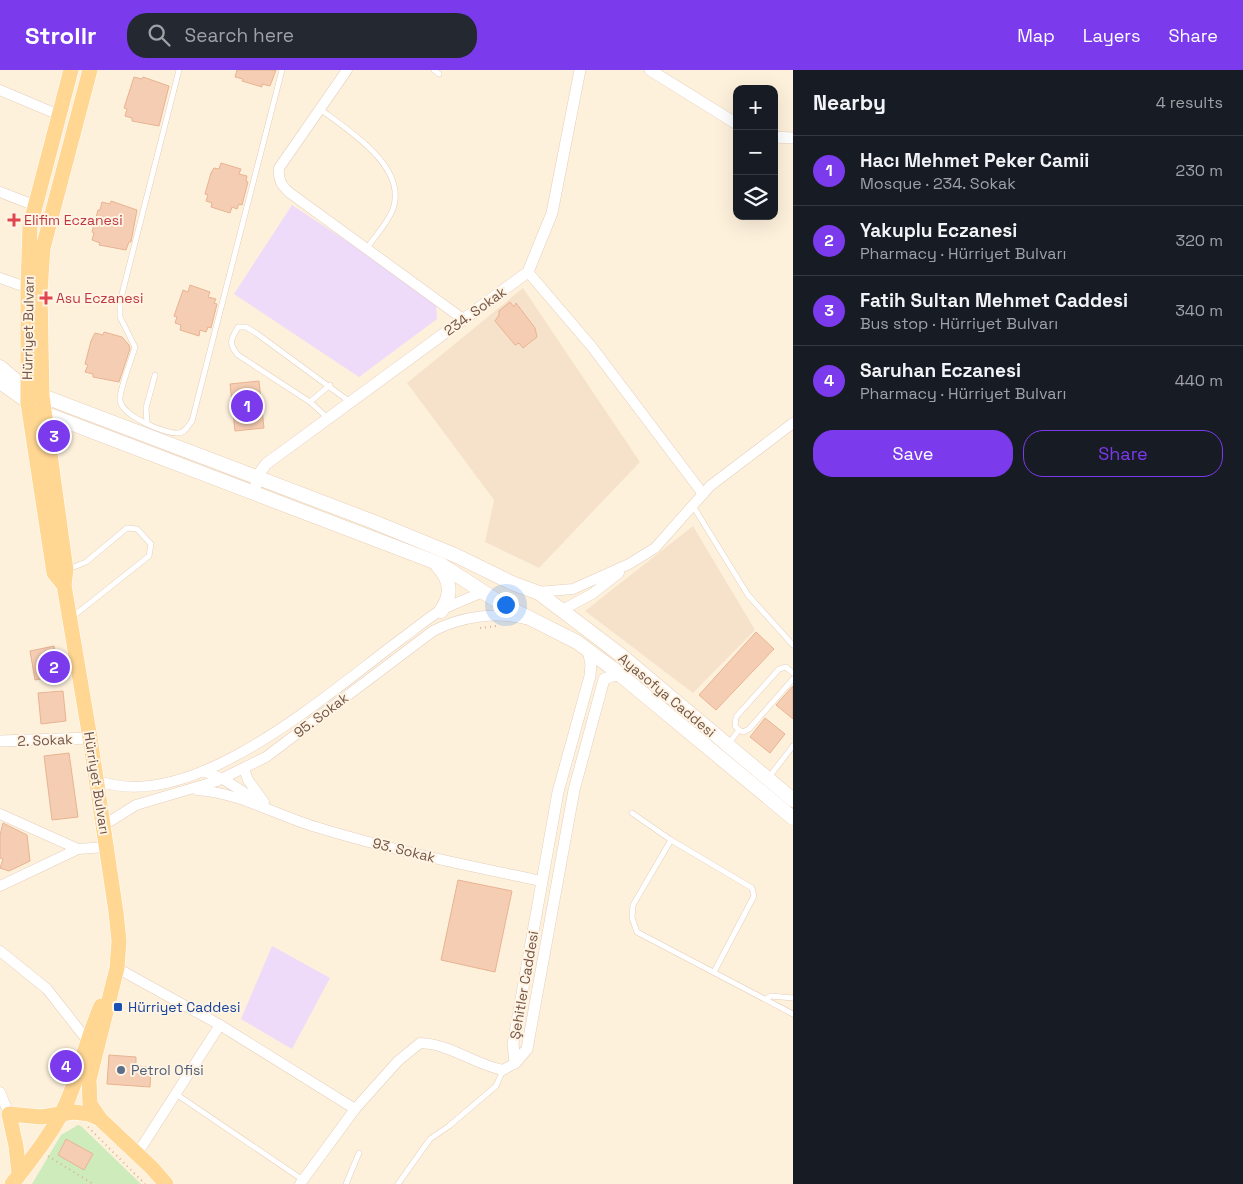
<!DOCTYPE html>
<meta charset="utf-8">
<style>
body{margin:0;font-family:"Space Grotesk",sans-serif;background:#242831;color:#f1f3f6}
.controls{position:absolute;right:15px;top:15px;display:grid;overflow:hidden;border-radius:10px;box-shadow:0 5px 20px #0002}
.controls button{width:45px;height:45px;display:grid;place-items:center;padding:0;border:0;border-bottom:1px solid #363941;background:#171b24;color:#f1f3f6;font:25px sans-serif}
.you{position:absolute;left:505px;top:534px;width:18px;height:18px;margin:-12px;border:4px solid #fff;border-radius:50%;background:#1a73e8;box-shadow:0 0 0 8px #1a73e833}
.badge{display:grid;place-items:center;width:32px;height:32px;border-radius:50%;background:#7c3aed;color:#fff;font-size:16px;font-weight:700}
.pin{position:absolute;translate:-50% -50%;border:2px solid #fff;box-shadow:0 1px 5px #0006}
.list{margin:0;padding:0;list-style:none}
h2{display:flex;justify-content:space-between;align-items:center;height:65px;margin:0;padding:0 20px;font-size:21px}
h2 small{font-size:16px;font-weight:400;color:#9ea1a6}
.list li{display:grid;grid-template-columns:32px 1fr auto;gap:15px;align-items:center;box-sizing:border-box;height:70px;padding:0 20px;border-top:1px solid #363941}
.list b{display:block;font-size:19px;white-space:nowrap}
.list p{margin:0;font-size:16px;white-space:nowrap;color:#9ea1a6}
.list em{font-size:16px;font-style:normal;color:#9ea1a6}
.actions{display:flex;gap:10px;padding:15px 20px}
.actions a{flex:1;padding:11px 0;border:1px solid #7c3aed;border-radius:20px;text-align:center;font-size:18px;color:#7c3aed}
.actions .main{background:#7c3aed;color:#fff}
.icon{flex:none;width:28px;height:28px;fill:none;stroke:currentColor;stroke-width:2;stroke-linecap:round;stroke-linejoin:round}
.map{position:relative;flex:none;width:793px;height:1114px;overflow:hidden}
header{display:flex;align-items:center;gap:30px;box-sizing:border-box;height:70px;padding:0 25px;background:#7c3aed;color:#fff}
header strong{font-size:24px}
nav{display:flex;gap:28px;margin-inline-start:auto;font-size:18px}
.search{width:350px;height:45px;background:#242831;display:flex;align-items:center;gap:12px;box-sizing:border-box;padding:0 18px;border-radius:20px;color:#9ea1a6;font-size:19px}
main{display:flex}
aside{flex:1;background:#171b24}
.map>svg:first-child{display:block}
.residential{fill:#f6e2ca}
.education{fill:#eedaf9}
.park{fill:#ceebbb}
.building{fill:#f5cdb2;stroke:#e8b392}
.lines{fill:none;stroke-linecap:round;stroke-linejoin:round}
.service-casing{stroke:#e4cebc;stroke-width:6}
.minor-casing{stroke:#e4cebc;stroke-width:11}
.tertiary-casing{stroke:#e4cebc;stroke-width:12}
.secondary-casing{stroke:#e9cfb8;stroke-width:15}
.primary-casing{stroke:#fff;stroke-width:16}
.path{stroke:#d9b096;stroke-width:2;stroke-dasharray:1 4;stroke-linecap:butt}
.service{stroke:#fff;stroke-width:5}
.minor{stroke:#fff;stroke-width:10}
.tertiary{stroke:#fff;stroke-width:11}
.secondary{stroke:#fff;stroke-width:14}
.primary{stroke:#ffd692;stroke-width:15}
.health-dot{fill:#e0444e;stroke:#fff4e4;stroke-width:2}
.transit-dot{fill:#1a4fb4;stroke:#fff4e4;stroke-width:2}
.service-dot{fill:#5c6f8a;stroke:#fff4e4;stroke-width:2}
.labels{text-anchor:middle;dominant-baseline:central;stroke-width:4;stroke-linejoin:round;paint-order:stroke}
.health-label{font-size:14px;fill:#be3a42;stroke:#fff4e4;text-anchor:start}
.street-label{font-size:14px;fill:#745544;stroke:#fff4e4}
.transit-label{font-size:14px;fill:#164399;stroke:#fff4e4;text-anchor:start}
.service-label{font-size:14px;fill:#4e5e75;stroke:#fff4e4;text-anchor:start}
</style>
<header>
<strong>Strollr</strong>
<div class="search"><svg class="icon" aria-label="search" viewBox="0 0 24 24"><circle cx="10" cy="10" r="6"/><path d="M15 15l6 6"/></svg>Search here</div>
<nav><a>Map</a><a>Layers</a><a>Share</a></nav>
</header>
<main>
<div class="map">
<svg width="793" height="1114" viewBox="0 0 793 1114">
<rect width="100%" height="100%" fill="#fef1dc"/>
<g class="residential">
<path d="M523,218L640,392L539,498L485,472L494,430L407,313Z"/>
<path d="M693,456L755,560L693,623L585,541Z"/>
</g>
<g class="education">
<path d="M292,135L357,178L436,234L437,249L359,307L234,224Z"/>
<path d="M272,876L330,908L292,979L241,949Z"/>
</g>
<path class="park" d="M78,1055L81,1056L141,1114H32L61,1065Z"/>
<g class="building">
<path d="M237,0H276L270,16L262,14V17L242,11L243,9L235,7Z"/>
<path d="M134,7L142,9L143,7L169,16L159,56L132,51V48L125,46L127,39L124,38Z"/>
<path d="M221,93L241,99L239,104L247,106L246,111L248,112L242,135L239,134L237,139L232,137L230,143L211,137L212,133L206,131L208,125L205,124L211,103L214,98L219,99Z"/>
<path d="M111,131L137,140L131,172H129L126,180L99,175L100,173L92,170L94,163L92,162L98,140H100L102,132L110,134Z"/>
<path d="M190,215L210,222L208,227L216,229L214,233L217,234L211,258L208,257L206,262L200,260L199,266L180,260L181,255L175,253L177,247L174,246L181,226L183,220L188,222Z"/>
<path d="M510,232L514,237L516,233L535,258L537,267L523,278L519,273L515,275L495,251L499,245V241Z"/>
<path d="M104,262L122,267L129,275L130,279L119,312L93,307V304L85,302L88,295L85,294L91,271L95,263L103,265Z"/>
<path d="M259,311L264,358L235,361L230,314Z"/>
<path d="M756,562L774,579L716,640L699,625Z"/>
<path d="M54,576L60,605L35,610L30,581Z"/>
<path d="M793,616V649L776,635Z"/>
<path d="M63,621L66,651L41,654L38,623Z"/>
<path d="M765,648L785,664L770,683L750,667Z"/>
<path d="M69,683L78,747L52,750L44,686Z"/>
<path d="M3,753L27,765L30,791L9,801L0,798L3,789L0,788V765Z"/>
<path d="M458,810L512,821L495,902L441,890Z"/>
<path d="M109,985L136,987V996L151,997L150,1017L107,1014Z"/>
<path d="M66,1069L93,1084L84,1100L58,1085Z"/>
</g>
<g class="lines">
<g class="service-casing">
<g id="service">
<path d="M179,0L120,232V247L135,277C132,288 119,321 120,330C121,345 164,364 178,363C185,363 188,356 192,351L282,0"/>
<path d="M434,0L439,4"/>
<path d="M320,39C348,60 408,97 393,139C388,153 375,166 367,178"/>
<path d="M310,332L330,315"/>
<path d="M328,348L310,332L238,285C228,274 231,269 238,257H246L256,263L350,332"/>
<path d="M147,353L146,338L155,305"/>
<path d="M693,436L748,525L793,575"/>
<path d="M69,499L86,492L127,458L137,459L151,474L149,486L71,548"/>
<path d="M739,660L735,656L736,647L779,599L786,597L793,603"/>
<path d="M739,660L743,662L749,659L793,609"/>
<path d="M729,673L739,660"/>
<path d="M769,707L793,676"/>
<path d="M632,743L671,770L752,818L754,826L714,902"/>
<path d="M671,770L633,835L632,848L637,862L793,944"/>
<path d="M766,929L771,926L793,928"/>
<path d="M176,1024L303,1110"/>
<path d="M346,1114L359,1083"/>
<path d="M398,1114L430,1069L449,1056L496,1016L503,1000"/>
</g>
</g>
<g class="minor-casing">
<g id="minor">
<path d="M347,0L279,98C278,110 281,115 290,123L463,249"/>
<path d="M0,20L59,45"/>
<path d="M0,122L36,136"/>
<path d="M528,202L592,277L703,424"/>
<path d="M0,208L28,218"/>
<path d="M537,522L573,519L629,494L655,478L710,416L793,353"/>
<path d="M562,540L592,524L619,503"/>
<path d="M244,699L248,710L264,732"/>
<path d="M203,701L223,709L256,730"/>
<path d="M96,710C192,748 331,620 404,567C416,558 428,548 441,540C455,533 469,528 483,522"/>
<path d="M197,720C240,723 276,745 316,757C390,780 466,795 541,811"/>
<path d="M0,744L78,779L106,777"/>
<path d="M104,755L136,735L217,711L266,687L433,561C460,547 496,541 525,549"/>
<path d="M0,816L78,779"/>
<path d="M0,881L47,919L87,970"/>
<path d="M117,898L220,955L355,1039"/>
<path d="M0,1022L9,1044"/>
<path d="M137,1084L220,955"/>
<path d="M300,1114L355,1039L398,991L420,973C451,974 473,994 503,1000L515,993"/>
</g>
</g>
<g class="tertiary-casing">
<g id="tertiary">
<path d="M650,0L737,54"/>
<path d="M774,67L793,68"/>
<path d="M253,423L261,401L266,394L528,202L552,143L580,0"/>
<path d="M0,671L90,668"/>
<path d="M515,993L513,974L558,722L590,606L591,594L588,580"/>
<path d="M515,993L527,979L574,720L604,609L612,606L621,605"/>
</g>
</g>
<g class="secondary-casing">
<g id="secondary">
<path d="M0,297L27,320L374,452L457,486L512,513L539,523L622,586L793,730"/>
<path d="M0,312L44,343L440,494L502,534L577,572L612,598L793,748"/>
<path d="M437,495C451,510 453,524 441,541"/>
</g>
</g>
<g class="primary-casing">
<g id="primary">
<path d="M90,0L43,178L40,222L42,326L66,500L64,515L90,668L116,842L119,871L117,898L89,1010L90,1034L100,1049"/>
<path d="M64,515L54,503L28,333V218L30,156L71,0"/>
<path d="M19,1103L16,1076L9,1044L41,1047L74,1042L89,1044L100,1049L152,1098L166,1114"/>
<path d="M12,1114C31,1090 58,1056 69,1027C81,997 88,966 101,936"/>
</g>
</g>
<g class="path">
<path d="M480,558L496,556"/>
<path d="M88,1057L145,1114"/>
<path d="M48,1086L93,1114"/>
</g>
<use href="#service" class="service"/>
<use href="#minor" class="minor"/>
<use href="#tertiary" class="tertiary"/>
<use href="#secondary" class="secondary"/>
<use href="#primary" class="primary"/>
</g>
<g class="health-dot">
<path d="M11.5 142.5h5v5h5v5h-5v5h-5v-5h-5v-5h5z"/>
<path d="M43.5 220.5h5v5h5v5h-5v5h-5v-5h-5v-5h5z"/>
</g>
<rect class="transit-dot" x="113" y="932" width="10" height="10" rx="2.5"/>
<circle class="service-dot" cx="121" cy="1000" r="5"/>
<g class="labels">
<g class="health-label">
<text x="24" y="150">Elifim Eczanesi</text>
<text x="56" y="228">Asu Eczanesi</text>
</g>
<g class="street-label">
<text transform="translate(475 241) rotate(-36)">234. Sokak</text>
<text transform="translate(28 258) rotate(-89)">Hürriyet Bulvarı</text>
<text transform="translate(667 625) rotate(40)">Ayasofya Caddesi</text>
<text transform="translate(321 645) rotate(-37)">95. Sokak</text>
<text transform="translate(45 670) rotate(-2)">2. Sokak</text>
<text transform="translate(97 713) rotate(81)">Hürriyet Bulvarı</text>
<text transform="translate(404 780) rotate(14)">93. Sokak</text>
<text transform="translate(524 915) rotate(-80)">Şehitler Caddesi</text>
</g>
<g class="transit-label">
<text x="128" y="937">Hürriyet Caddesi</text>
</g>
<g class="service-label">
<text x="131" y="1000">Petrol Ofisi</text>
</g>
</g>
</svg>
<div class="controls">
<button>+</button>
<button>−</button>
<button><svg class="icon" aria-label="layers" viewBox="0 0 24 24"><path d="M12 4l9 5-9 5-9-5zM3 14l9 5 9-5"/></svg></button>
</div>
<div class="you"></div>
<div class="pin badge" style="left:247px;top:336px">1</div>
<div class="pin badge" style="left:54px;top:597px">2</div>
<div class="pin badge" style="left:54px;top:366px">3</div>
<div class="pin badge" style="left:66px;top:996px">4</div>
</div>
<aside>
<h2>Nearby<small>4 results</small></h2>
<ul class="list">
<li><span class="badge">1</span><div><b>Hacı Mehmet Peker Camii</b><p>Mosque · 234. Sokak</p></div><em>230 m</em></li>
<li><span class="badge">2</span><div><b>Yakuplu Eczanesi</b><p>Pharmacy · Hürriyet Bulvarı</p></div><em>320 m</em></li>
<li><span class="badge">3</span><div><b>Fatih Sultan Mehmet Caddesi</b><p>Bus stop · Hürriyet Bulvarı</p></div><em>340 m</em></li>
<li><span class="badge">4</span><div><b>Saruhan Eczanesi</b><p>Pharmacy · Hürriyet Bulvarı</p></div><em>440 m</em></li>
</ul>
<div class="actions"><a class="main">Save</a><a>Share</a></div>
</aside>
</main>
